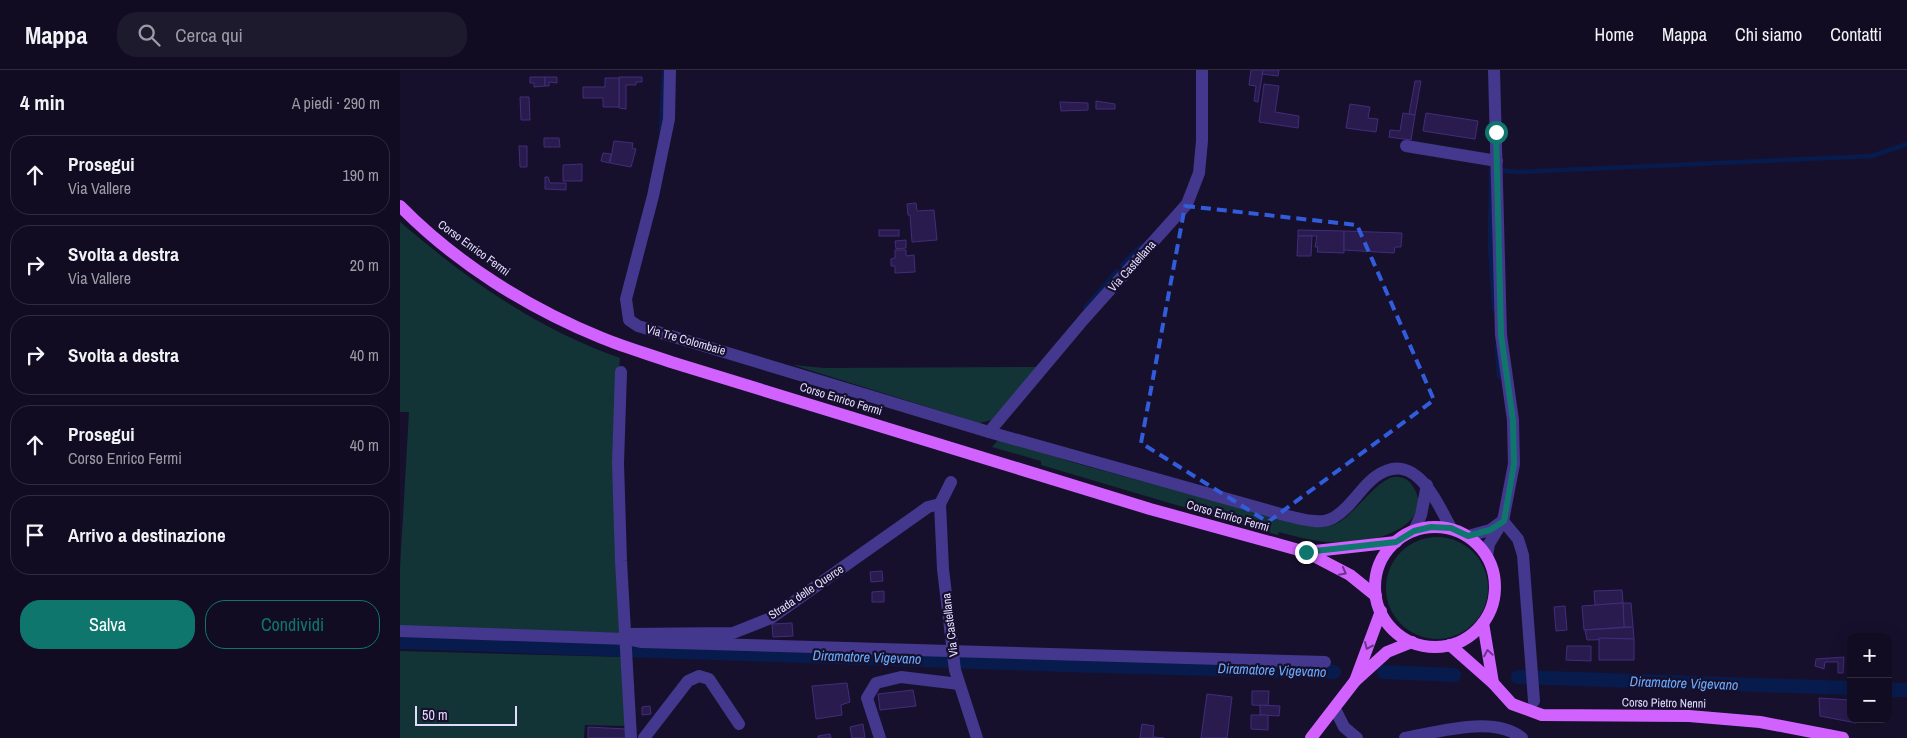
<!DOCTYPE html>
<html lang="it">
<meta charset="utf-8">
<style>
body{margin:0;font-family:"Archivo Narrow",sans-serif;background:#1e1a2e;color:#f1f3f6}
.controls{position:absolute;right:15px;bottom:15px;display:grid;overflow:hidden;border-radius:10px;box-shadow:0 5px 20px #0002}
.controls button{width:45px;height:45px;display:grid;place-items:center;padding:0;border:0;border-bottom:1px solid #302c3f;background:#110c21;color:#f1f3f6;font:25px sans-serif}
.scale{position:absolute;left:15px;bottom:12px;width:102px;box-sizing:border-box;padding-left:5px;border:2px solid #e2dbff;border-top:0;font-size:14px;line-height:18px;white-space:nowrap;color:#e2dbff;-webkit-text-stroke:4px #17102c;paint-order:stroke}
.stop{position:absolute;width:15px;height:15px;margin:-11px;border:4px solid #0f766e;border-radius:50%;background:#fff}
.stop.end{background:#0f766e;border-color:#fff;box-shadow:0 1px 5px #0008}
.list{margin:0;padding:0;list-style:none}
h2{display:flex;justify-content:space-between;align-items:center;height:65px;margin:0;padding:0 20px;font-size:21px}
h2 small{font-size:16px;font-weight:400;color:#9c9ba5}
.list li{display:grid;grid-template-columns:32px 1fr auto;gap:15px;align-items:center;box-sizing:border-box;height:80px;margin:0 10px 10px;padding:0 10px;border:1px solid #302c3f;border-radius:20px}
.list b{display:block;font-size:19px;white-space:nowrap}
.list p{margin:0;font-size:16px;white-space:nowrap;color:#9c9ba5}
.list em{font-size:16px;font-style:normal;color:#9c9ba5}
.actions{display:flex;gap:10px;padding:15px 20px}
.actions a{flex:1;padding:11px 0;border:1px solid #0f766e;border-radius:20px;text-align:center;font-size:18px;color:#0f766e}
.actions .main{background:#0f766e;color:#fff}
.icon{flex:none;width:28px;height:28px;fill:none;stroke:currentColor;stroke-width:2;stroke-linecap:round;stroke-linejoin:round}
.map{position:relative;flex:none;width:1507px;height:668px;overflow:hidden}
header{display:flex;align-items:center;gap:30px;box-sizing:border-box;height:70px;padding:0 25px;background:#110c21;border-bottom:1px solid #302c3f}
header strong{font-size:24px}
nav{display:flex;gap:28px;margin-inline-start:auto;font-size:18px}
.search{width:350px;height:45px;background:#1e1a2e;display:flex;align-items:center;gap:12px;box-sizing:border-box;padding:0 18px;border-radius:20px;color:#9c9ba5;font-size:19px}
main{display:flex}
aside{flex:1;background:#110c21}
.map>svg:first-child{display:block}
.green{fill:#123436}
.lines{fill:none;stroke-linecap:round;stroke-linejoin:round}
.stream{stroke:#081b4d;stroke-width:4.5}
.canal{stroke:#081b4d;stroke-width:14}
.building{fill:#2a1b4e;stroke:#422c7b}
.minor{stroke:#43388d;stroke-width:12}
.major{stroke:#d262ff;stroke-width:12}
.oneway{stroke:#6b358b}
.route{stroke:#0f766e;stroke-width:6}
.marked{fill:none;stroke:#315cdc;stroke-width:4;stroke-dasharray:10 6;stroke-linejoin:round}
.labels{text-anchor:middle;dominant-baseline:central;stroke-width:4.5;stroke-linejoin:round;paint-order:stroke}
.street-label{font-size:12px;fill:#e2dbff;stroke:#17102c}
.water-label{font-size:14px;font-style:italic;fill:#69acff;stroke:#17102c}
</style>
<header>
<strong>Mappa</strong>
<div class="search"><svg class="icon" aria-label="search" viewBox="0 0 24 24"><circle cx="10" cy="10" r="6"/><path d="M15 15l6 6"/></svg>Cerca qui</div>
<nav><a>Home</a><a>Mappa</a><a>Chi siamo</a><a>Contatti</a></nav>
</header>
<main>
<aside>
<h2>4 min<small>A piedi · 290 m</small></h2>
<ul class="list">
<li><svg class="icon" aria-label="ahead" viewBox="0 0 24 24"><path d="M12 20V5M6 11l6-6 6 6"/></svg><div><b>Prosegui</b><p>Via Vallere</p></div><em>190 m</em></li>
<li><svg class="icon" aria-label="right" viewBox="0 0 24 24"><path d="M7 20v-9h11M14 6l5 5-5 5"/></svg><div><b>Svolta a destra</b><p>Via Vallere</p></div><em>20 m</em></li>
<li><svg class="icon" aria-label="right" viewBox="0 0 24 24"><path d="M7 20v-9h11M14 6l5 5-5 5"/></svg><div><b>Svolta a destra</b></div><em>40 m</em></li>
<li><svg class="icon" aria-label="ahead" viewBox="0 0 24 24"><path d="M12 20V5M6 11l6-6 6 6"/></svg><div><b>Prosegui</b><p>Corso Enrico Fermi</p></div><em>40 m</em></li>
<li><svg class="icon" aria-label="arrive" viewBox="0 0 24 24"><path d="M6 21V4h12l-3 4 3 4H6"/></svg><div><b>Arrivo a destinazione</b></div></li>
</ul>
<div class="actions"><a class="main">Salva</a><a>Condividi</a></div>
</aside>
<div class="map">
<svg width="1507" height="668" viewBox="0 0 1507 668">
<rect width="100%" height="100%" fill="#17102c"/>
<g class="green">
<path d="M0,152C68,210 135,258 220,288L218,309L221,563L0,558V498L9,342H0Z"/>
<path d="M393,295L424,298L638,297L592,350L579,353Z"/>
<path d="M599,369L675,393L902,455C912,456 923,458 933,455C954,448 979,404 998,407C1007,408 1011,412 1015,420C1026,440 1008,456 991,463C952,479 918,473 879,462L878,465L641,395V391L592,377Z"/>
<circle cx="1037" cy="518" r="51"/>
<path d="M0,581L224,587L225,656L185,655L184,668H0Z"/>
</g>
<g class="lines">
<g class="stream">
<path d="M261,60L264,0"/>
<path d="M1091,100L1090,175L1094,239"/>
<path d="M1101,100L1117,102L1472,86L1507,74"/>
<path d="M722,195L742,175"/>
<path d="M685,238L717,201"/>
<path d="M1097,276L1099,307"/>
</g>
<g class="canal">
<path d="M0,572L663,595L934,602"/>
<path d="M984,602L1054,605"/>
<path d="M1118,607L1451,618"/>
<path d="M1488,620H1507"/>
</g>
</g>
<g class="building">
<path d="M851,0H863L858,32L854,31L856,16L849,15Z"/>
<path d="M863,0H879L878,6L862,4Z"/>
<path d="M130,7H145V16L134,17V13H130Z"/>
<path d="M145,7H157V13L149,12V16H145Z"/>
<path d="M219,7H242V12H236V15H226V39L219,38Z"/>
<path d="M205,8H219V37H203V28H183V17H205Z"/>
<path d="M1015,11H1021L1015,45L1009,44Z"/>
<path d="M864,14L879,16L875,42L899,46L898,58L859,52Z"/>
<path d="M120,27H129L130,50H121Z"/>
<path d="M696,31L715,34V39H696Z"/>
<path d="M660,32L688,33V40L661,41Z"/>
<path d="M950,34L970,37L968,48L978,49L976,62L946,58Z"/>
<path d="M1003,43L1015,45L1011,70L989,67L990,60L1000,61Z"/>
<path d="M1026,43L1078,51L1075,69L1023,61Z"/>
<path d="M144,68H159L160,77H144Z"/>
<path d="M214,71L233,73L232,78L236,79L231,97L210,93Z"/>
<path d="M119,76H127V97H120Z"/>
<path d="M203,83L211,84L209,93L201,91Z"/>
<path d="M182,94V111H163V95Z"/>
<path d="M145,107H148L150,113H166V120L145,119Z"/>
<path d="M516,133L517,141L534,140L537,170L512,172L510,145H508L507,134Z"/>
<rect x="479" y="160" width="20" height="6"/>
<path d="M898,160L944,161V183L917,182L918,177H915L917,166H898Z"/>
<path d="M944,161L1002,163L1001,177H995L994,183L944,180Z"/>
<path d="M898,166H912L911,186H897Z"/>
<path d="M506,170V178L496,179L495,171Z"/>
<path d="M495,180H506V186L514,185L515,202L495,203V196H491V189L495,188Z"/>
<path d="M482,501L483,511L471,512L470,502Z"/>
<path d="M1222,520L1223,533L1195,535L1194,521Z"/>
<path d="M484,521V532H472V522Z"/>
<path d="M1223,533H1231L1233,557H1224Z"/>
<path d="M1223,533L1224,557L1184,560L1182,536Z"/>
<path d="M1165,536L1167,560L1156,561L1154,537Z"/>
<path d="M392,553L393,566L373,567L372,554Z"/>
<path d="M1233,557L1234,569L1187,570L1185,560Z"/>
<path d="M1199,568L1234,569V590H1199Z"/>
<path d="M1167,576H1191V591L1166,590Z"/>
<path d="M1444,587L1443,603H1438V592H1425L1424,599L1415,596L1416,589Z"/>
<path d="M447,613L450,632L441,635L442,645L416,649L412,616Z"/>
<path d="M513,620L516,636L480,640L478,624Z"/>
<path d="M852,621H869L868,636L852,635Z"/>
<path d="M807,624L832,627L827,668H801Z"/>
<path d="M1419,628L1451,630V649H1455L1456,653L1420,646Z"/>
<path d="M860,635L880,636L879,646L860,645Z"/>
<path d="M250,636L251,644L242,645V637Z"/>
<path d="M851,645H868V660L851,659Z"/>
<path d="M463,654L465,668H452L450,657Z"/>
<path d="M742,654L754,656L753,667L764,668H740Z"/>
<path d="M188,657L226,659L227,668H188Z"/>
<path d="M430,664L431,668H418V666Z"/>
</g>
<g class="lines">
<g class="minor">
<path d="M270,0L269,49L253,126L226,229L229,250L238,256L589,362L888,446C902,449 920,455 933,448C951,438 960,418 975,407C1015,378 1036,431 1051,458"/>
<path d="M1006,76L1097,91"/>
<path d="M221,302L218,393L221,491L231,668"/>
<path d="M589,362L684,249L787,134L799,103L802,71V0"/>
<path d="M551,412L540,434L543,499L555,600L577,668"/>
<path d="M1103,451L1118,469L1123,485L1134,631"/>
<path d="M1014,461L1021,445L1027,415"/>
<path d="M1068,466L1090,460L1101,452"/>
<path d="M1087,486L1089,474L1103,451L1114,394L1113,350L1101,265L1094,0"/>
<path d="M0,561L227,569L242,572L925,592"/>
<path d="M228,564L333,563L371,548L528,437L540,434"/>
<path d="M935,639L944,657L957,668"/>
<path d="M244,668L288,611L299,606L309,609L339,654"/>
<path d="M480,668L467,628L476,613L501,607L559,614"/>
<path d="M1005,668C1038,662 1094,645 1122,668"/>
</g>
<g class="major">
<path d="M0,136C56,193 128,238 202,268C224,277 248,284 271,292L750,439L906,482L950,505L976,526"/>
<circle cx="1035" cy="517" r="60"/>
<path d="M906,482L996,472"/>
<path d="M1083,553L1093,613"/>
<path d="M1050,575L1093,613L1112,634L1142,645L1289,646L1360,652L1443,668"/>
<path d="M955,611L981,541"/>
<path d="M911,668L955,611L987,582L1012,572"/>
</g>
</g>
<defs><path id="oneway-chevron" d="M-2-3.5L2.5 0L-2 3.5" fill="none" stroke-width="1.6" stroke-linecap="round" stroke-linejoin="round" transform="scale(1.25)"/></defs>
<g class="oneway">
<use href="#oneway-chevron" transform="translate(943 502) rotate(28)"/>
<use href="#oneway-chevron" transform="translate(968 576) rotate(114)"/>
<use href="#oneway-chevron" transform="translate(1088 583) rotate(-100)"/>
</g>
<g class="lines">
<path class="route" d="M906,482L996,472L1014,461L1031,457L1051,458L1068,466L1090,460L1104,451L1114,394L1113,350L1101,265L1096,62"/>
</g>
<path class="marked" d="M785,136L957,155L1034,330L868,452L741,373Z"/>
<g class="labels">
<g class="street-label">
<text transform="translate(74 178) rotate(36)">Corso Enrico Fermi</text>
<text transform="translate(732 196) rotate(-48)">Via Castellana</text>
<text transform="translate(286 270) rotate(16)">Via Tre Colombaie</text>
<text transform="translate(441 329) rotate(17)">Corso Enrico Fermi</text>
<text transform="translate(828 446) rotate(16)">Corso Enrico Fermi</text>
<text transform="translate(406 522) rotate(-34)">Strada delle Querce</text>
<text transform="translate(550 555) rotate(-97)">Via Castellana</text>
<text transform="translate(1264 633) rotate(1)">Corso Pietro Nenni</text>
</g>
<g class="water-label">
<text transform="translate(467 587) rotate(2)">Diramatore Vigevano</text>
<text transform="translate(872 600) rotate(2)">Diramatore Vigevano</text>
<text transform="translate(1284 613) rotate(2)">Diramatore Vigevano</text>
</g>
</g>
</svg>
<div class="controls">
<button>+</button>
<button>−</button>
</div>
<div class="scale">50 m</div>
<div class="stop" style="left:1096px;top:62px"></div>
<div class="stop end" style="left:906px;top:482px"></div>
</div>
</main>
